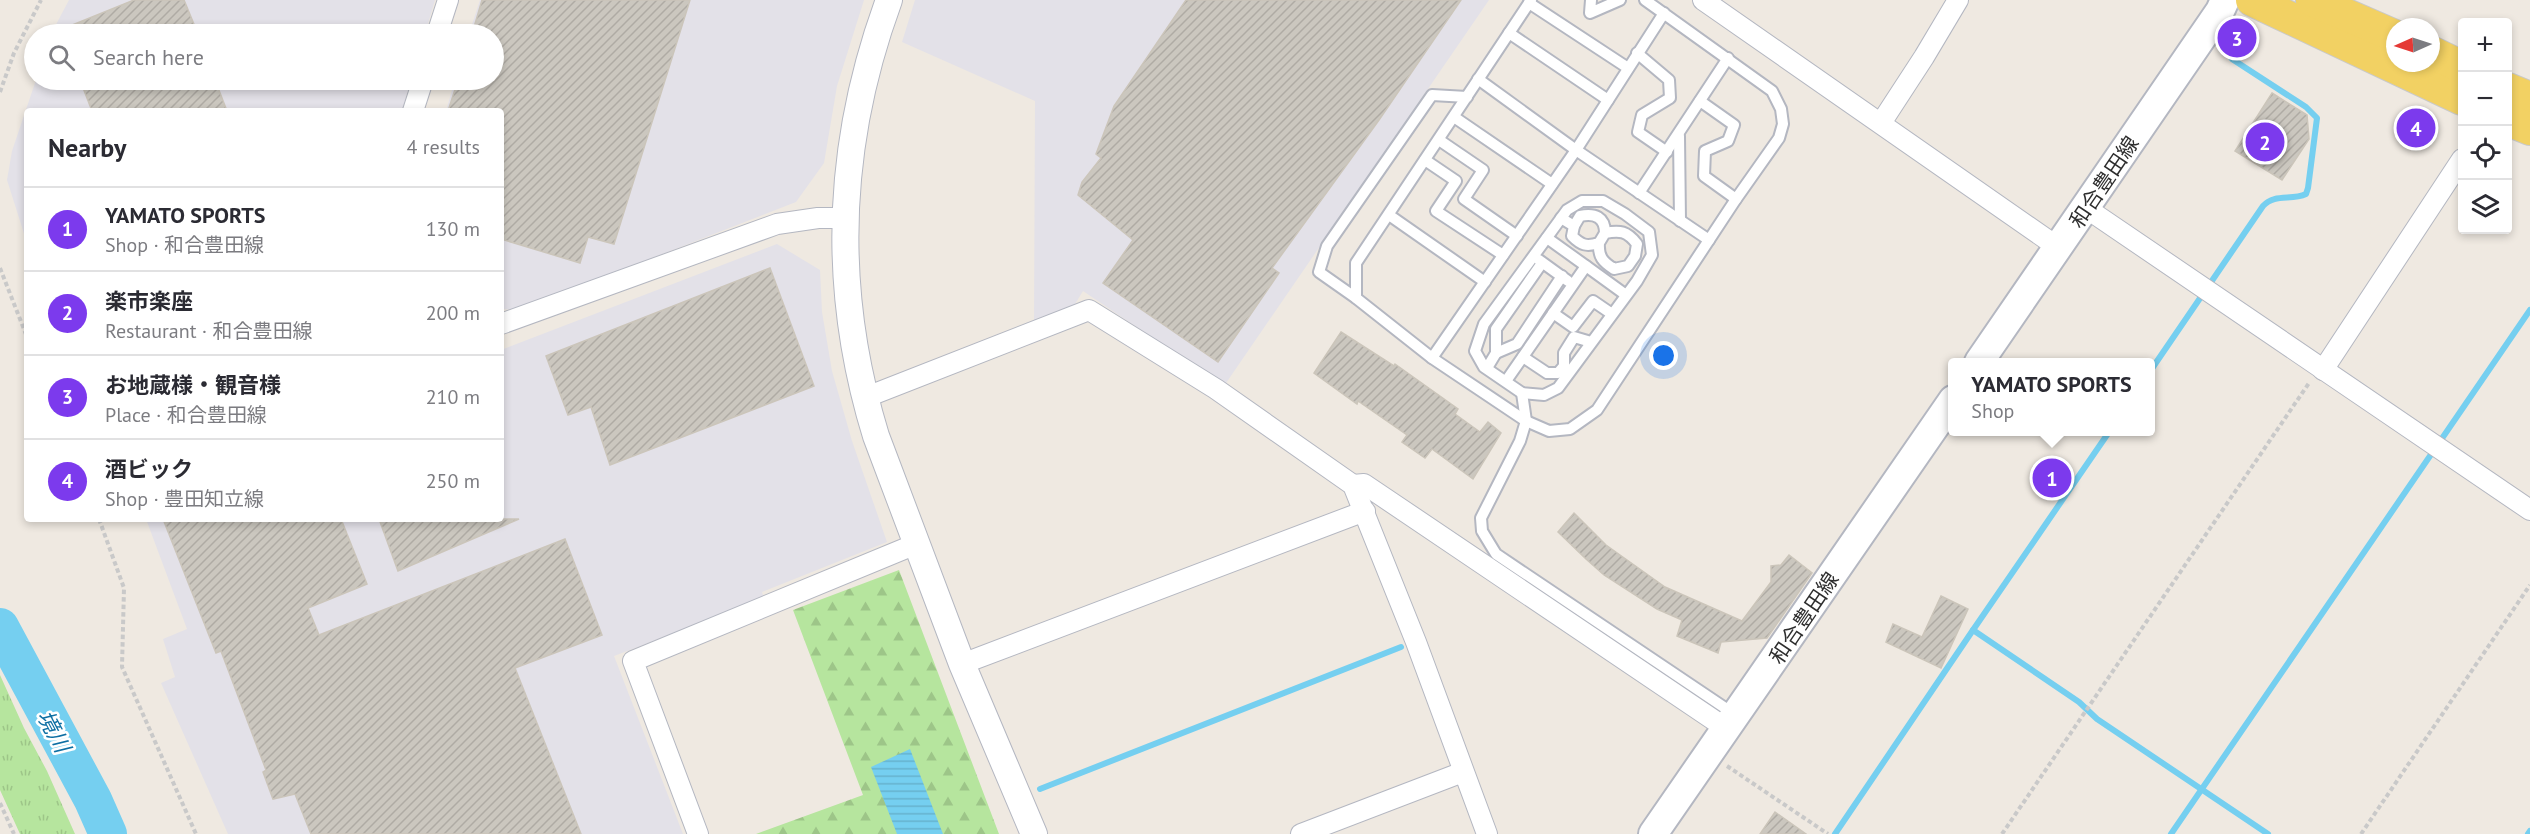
<!DOCTYPE html>
<meta charset="utf-8">
<style>
body{margin:0;font-family:"PT Sans","Noto Sans JP",sans-serif;background:#f7f7f7;color:#2b2b33}
.controls{position:absolute;right:18px;top:18px;display:grid;overflow:hidden;border-radius:6px;box-shadow:0 3px 9px #0003}
.controls button{width:54px;height:54px;display:grid;place-items:center;padding:0;border:0;border-bottom:2px solid #e1e1e2;background:#fff;color:#2b2b33;font:30px sans-serif}
.compass{position:absolute;left:2386px;top:18px;width:54px;height:54px;border-radius:50%;background:#fff;box-shadow:0 3px 9px #0003;rotate:267deg}
.you{position:absolute;left:1664px;top:356px;width:21px;height:21px;margin:-15px;border:4px solid #fff;border-radius:50%;background:#1a73e8;box-shadow:0 0 0 9px #1a73e833}
.badge{display:grid;place-items:center;width:39px;height:39px;border-radius:50%;background:#7c3aed;color:#fff;font-size:20px;font-weight:700}
.pin{position:absolute;translate:-50% -50%;border:3px solid #fff;box-shadow:0 2px 6px #0006}
.popup{position:absolute;left:1948px;top:358px;width:207px;height:78px;box-sizing:border-box;display:grid;place-content:center;border-radius:6px;background:#fff;filter:drop-shadow(0 2px 4px #0005);font-size:20px;white-space:nowrap;color:#7c7c81}
.popup b{font-size:22px;color:#2b2b33}
.popup::after{content:'';position:absolute;left:50%;top:100%;margin-left:-12px;border:12px solid transparent;border-top-color:#fff}
.list{margin:0;padding:0;list-style:none}
h2{display:flex;justify-content:space-between;align-items:center;height:78px;margin:0;padding:0 24px;font-size:26px}
h2 small{font-size:20px;font-weight:400;color:#7c7c81}
.list li{display:grid;grid-template-columns:39px 1fr auto;gap:18px;align-items:center;box-sizing:border-box;height:84px;padding:0 24px;border-top:2px solid #e1e1e2}
.list b{display:block;font-size:22px;white-space:nowrap}
.list p{margin:0;font-size:20px;white-space:nowrap;color:#7c7c81}
.list em{font-size:20px;font-style:normal;color:#7c7c81}
.icon{flex:none;width:33px;height:33px;fill:none;stroke:currentColor;stroke-width:2;stroke-linecap:round;stroke-linejoin:round}
.map{position:relative;flex:none;width:2530px;height:834px;overflow:hidden}
.search{position:absolute;background:#fff;box-shadow:0 3px 9px #0003;left:24px;top:24px;width:480px;height:66px;display:flex;align-items:center;gap:15px;box-sizing:border-box;padding:0 21px;border-radius:33px;color:#7c7c81;font-size:22px}
.panel{position:absolute;background:#fff;box-shadow:0 3px 9px #0003;left:24px;top:108px;width:480px;height:414px;border-radius:6px}
.map>svg:first-child{display:block}
.industrial{fill:#e3e1e8}
.grass{fill:url(#grass-tufts)}
.forest{fill:url(#forest-firs)}
.water{fill:url(#water-rules)}
.lines{fill:none;stroke-linecap:round;stroke-linejoin:round}
.stream{stroke:#75cff0;stroke-width:6}
.river{stroke:#75cff0;stroke-width:38}
.building{fill:url(#building-hatch);stroke:#cbc5ba;stroke-width:1.5}
.service-casing{stroke:#b4b7c1;stroke-width:14}
.minor-casing{stroke:#b4b7c1;stroke-width:22}
.tertiary-casing{stroke:#b4b7c1;stroke-width:28}
.secondary-casing{stroke:#b4b7c1;stroke-width:32}
.primary-casing{stroke:#c9c9c9;stroke-width:34}
.path{stroke:#c9c9c9;stroke-width:4;stroke-dasharray:4.5 3;stroke-linecap:butt}
.service{stroke:#fff;stroke-width:10}
.minor{stroke:#fff;stroke-width:20}
.tertiary{stroke:#fff;stroke-width:26}
.secondary{stroke:#fff;stroke-width:28}
.primary{stroke:#f2d163;stroke-width:32}
.labels{text-anchor:middle;dominant-baseline:central;stroke-width:5;stroke-linejoin:round;paint-order:stroke}
.street-label{font-size:21px;fill:#2e2e2e;stroke:#fff}
.water-label{font-size:22px;font-style:italic;fill:#0d6fa3;stroke:#fff}
</style>
<div class="map">
<svg width="2530" height="834" viewBox="0 0 2530 834">
<defs>
<pattern id="grass-tufts" width="24" height="20" patternUnits="userSpaceOnUse" patternTransform="scale(1.5)"><rect width="24" height="20" fill="#b6e59e"/><path d="M3 7l-1-3M5 7V3M7 7l1-3M15 17l-1-3M17 17v-4M19 17l1-3" fill="none" stroke="#9dc588"/></pattern>
<pattern id="forest-firs" width="22" height="20" patternUnits="userSpaceOnUse" patternTransform="scale(1.5)"><rect width="22" height="20" fill="#b6e59e"/><path d="M5 1l3.5 6h-7zM16 11l3.5 6h-7z" fill="#9dc588"/></pattern>
<pattern id="water-rules" width="6" height="5" patternUnits="userSpaceOnUse" patternTransform="scale(1.5)"><rect width="6" height="5" fill="#75cff0"/><path d="M0 2.5h6" fill="none" stroke="#66b2ce"/></pattern>
<pattern id="building-hatch" width="6" height="6" patternUnits="userSpaceOnUse" patternTransform="scale(1.5)"><rect width="6" height="6" fill="#cbc7bf"/><path d="M-1 1l2-2M0 6l6-6M5 7l2-2" fill="none" stroke="#afaba4"/></pattern>
</defs>
<rect width="100%" height="100%" fill="#efe9e1"/>
<g class="industrial">
<path d="M69,0H435L425,34H51Z"/>
<path d="M480,0H864L837,86L824,163L796,202L519,310L501,309V111H446L455,80H494V34H469Z"/>
<path d="M915,0H1489L1224,386L1083,291L1072,309L1034,323L1035,101L902,42Z"/>
<path d="M36,80H411L402,111H27V243L7,180L12,151Z"/>
<path d="M777,244L820,270L822,312L832,371L852,441L887,542L762,592L764,599L614,656L683,834H228L161,683L175,677L163,639L187,629L146,519H501V350Z"/>
</g>
<path class="grass" d="M0,675L24,728L47,771L75,834H20L0,790Z"/>
<path class="forest" d="M899,570L999,834H756L863,795L793,610Z"/>
<path class="water" d="M910,749L943,834H897L871,767Z"/>
<g class="lines">
<g class="stream">
<path d="M2151,370L2263,206C2275,193 2291,201 2306,194L2308,188L2317,118L2306,107L2232,59L2222,43"/>
<path d="M2109,432L1973,630L2079,702L2097,719L2268,834"/>
<path d="M1040,789L1401,647"/>
<path d="M1835,834L1973,630"/>
<path d="M2171,834L2530,310"/>
<path d="M2528,834L2530,831"/>
</g>
<path class="river" d="M0,627L93,800L108,834"/>
</g>
<g class="building">
<path d="M134,0H184L198,34H50Z"/>
<path d="M482,0H690L614,244L588,237L580,263L501,239V111H448L458,80H494V34H472Z"/>
<path d="M1186,0H1461L1379,120L1272,268L1279,273L1218,362L1103,283L1133,240L1078,195L1082,182L1101,158L1096,154L1114,106Z"/>
<path d="M80,80H215L227,111H92Z"/>
<path d="M2272,93L2307,115L2309,139L2282,180L2235,151Z"/>
<path d="M770,268L814,386L610,465L591,407L568,415L546,356Z"/>
<path d="M1341,332L1394,366L1395,364L1458,409L1455,414L1480,432L1488,422L1501,433L1473,479L1432,449L1425,458L1402,442L1407,435L1358,401L1357,404L1314,373Z"/>
<path d="M1574,513L1606,545L1665,587L1742,621L1771,582V566L1781,565L1789,555L1812,573L1767,638L1721,642L1718,653L1677,636L1682,620L1657,609L1604,575L1586,559L1558,532Z"/>
<path d="M163,519H341L367,584L308,608L319,635L565,539L602,635L515,668L581,834H311L295,794L273,799L263,772L266,770L221,651L216,653Z"/>
<path d="M379,519H519L398,571Z"/>
<path d="M1941,596L1968,609L1941,668L1886,642L1893,624L1922,637Z"/>
<path d="M1775,812L1806,834H1760Z"/>
</g>
<g class="lines">
<g class="service-casing">
<g id="service">
<path d="M1531,0L1356,263V298L1432,358L1526,421L1549,431L1570,429L1597,410L1736,199L1779,138L1783,124L1781,109L1772,91L1645,0"/>
<path d="M1591,0L1590,13L1620,0"/>
<path d="M1529,3L1628,68"/>
<path d="M1509,33L1608,100"/>
<path d="M1637,53L1669,80L1670,98L1642,115L1638,132L1667,152"/>
<path d="M1478,79L1576,150L1709,240"/>
<path d="M1700,101L1734,125L1728,141L1705,151L1704,176L1736,199"/>
<path d="M1454,117L1552,184"/>
<path d="M1679,136L1680,221"/>
<path d="M1439,140L1483,170L1464,199L1517,236"/>
<path d="M1425,160L1456,181L1436,211L1503,255"/>
<path d="M1639,193L1728,58"/>
<path d="M1582,201H1603L1625,214L1649,232L1652,255L1637,281L1558,388L1544,395L1522,393L1484,367L1475,351L1484,324L1567,210Z"/>
<path d="M1389,215L1485,282"/>
<path d="M1561,218L1574,226L1572,236C1581,245 1586,247 1599,243L1605,233C1620,230 1627,231 1637,244L1635,256L1628,266L1614,269C1603,262 1598,257 1599,243"/>
<path d="M1574,226L1580,216C1595,213 1605,217 1605,233"/>
<path d="M1547,238L1586,266"/>
<path d="M1539,260L1568,281"/>
<path d="M1356,298L1319,272L1327,246L1432,95L1467,97"/>
<path d="M1553,313L1573,327L1593,301L1612,314"/>
<path d="M1496,353L1517,344L1562,276"/>
<path d="M1523,357L1547,373H1558L1564,366V353L1574,337L1591,342"/>
<path d="M1432,358L1576,150L1664,13"/>
<path d="M1487,368L1496,353V329L1542,263"/>
<path d="M1506,381L1586,266L1626,295"/>
<path d="M1522,393L1526,421L1520,441L1481,518L1482,531L1496,554L1734,714"/>
</g>
</g>
<g class="minor-casing">
<g id="minor">
<path d="M1703,0L2059,248"/>
<path d="M437,34L448,0"/>
<path d="M413,111L423,80"/>
<path d="M1881,123L1924,57L1958,0"/>
<path d="M2086,208L2530,510"/>
<path d="M501,324L777,224L818,218H844"/>
<path d="M2323,370L2462,159"/>
<path d="M864,398L1089,310L1216,389L1353,485L1416,642L1487,834"/>
<path d="M1353,485L1364,484L1727,729"/>
<path d="M962,664L1365,511"/>
<path d="M698,834L633,661L916,544"/>
<path d="M1301,834L1463,772"/>
</g>
</g>
<g class="tertiary-casing">
<path id="tertiary" d="M889,0C836,144 831,290 876,436L962,664L1034,834"/>
</g>
<g class="secondary-casing">
<g id="secondary">
<path d="M1979,362L2220,11L2225,0"/>
<path d="M1653,834L1953,400"/>
</g>
</g>
<g class="primary-casing">
<g id="primary">
<path d="M2252,0L2462,99"/>
<path d="M2312,0L2395,36"/>
<path d="M2431,52L2462,67"/>
<path d="M2508,89L2530,98"/>
<path d="M2508,120L2530,129"/>
</g>
</g>
<g class="path">
<path d="M0,92L14,53L41,0"/>
<path d="M0,268L27,337"/>
<path d="M99,519L124,588L122,667L196,834"/>
<path d="M1727,766L1828,834"/>
<path d="M0,803L14,834"/>
<path d="M2002,834L2309,383"/>
<path d="M2361,834L2530,585"/>
</g>
<use href="#service" class="service"/>
<use href="#minor" class="minor"/>
<use href="#tertiary" class="tertiary"/>
<use href="#secondary" class="secondary"/>
<use href="#primary" class="primary"/>
</g>
<g class="labels">
<g class="street-label">
<text transform="translate(2104 182) rotate(-56)">和合豊田線</text>
<text transform="translate(1804 618) rotate(-56)">和合豊田線</text>
</g>
<g class="water-label">
<text transform="translate(54 731) rotate(62)">境川</text>
</g>
</g>
</svg>
<div class="controls">
<button>+</button>
<button>−</button>
<button><svg class="icon" aria-label="locate" viewBox="0 0 24 24"><circle cx="12" cy="12" r="6"/><path d="M12 2v4M12 18v4M2 12h4M18 12h4"/></svg></button>
<button><svg class="icon" aria-label="layers" viewBox="0 0 24 24"><path d="M12 4l9 5-9 5-9-5zM3 14l9 5 9-5"/></svg></button>
</div>
<svg class="compass" viewBox="-18 -18 36 36"><path d="M0-13l5 13h-10z" fill="#e53935"/><path d="M0 13l5-13h-10z" fill="#7c7c81"/></svg>
<div class="you"></div>
<div class="pin badge" style="left:2052px;top:478px">1</div>
<div class="popup"><b>YAMATO SPORTS</b>Shop</div>
<div class="pin badge" style="left:2265px;top:142px">2</div>
<div class="pin badge" style="left:2237px;top:38px">3</div>
<div class="pin badge" style="left:2416px;top:128px">4</div>
<div class="search"><svg class="icon" aria-label="search" viewBox="0 0 24 24"><circle cx="10" cy="10" r="6"/><path d="M15 15l6 6"/></svg>Search here</div>
<section class="panel">
<h2>Nearby<small>4 results</small></h2>
<ul class="list">
<li><span class="badge">1</span><div><b>YAMATO SPORTS</b><p>Shop · 和合豊田線</p></div><em>130 m</em></li>
<li><span class="badge">2</span><div><b>楽市楽座</b><p>Restaurant · 和合豊田線</p></div><em>200 m</em></li>
<li><span class="badge">3</span><div><b>お地蔵様・観音様</b><p>Place · 和合豊田線</p></div><em>210 m</em></li>
<li><span class="badge">4</span><div><b>酒ビック</b><p>Shop · 豊田知立線</p></div><em>250 m</em></li>
</ul>
</section>
</div>
